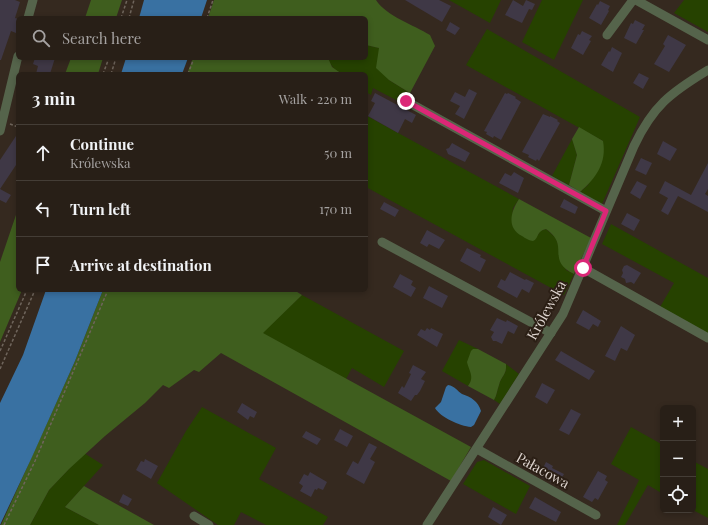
<!DOCTYPE html>
<meta charset="utf-8">
<style>
body{margin:0;font-family:"Playfair Display",serif;background:#302720;color:#f1f3f6}
.controls{position:absolute;right:12px;bottom:12px;display:grid;overflow:hidden;border-radius:6px;box-shadow:0 2px 6px #0003}
.controls button{width:36px;height:36px;display:grid;place-items:center;padding:0;border:0;border-bottom:1px solid #443d36;background:#281f17;color:#f1f3f6;font:20px sans-serif}
.stop{position:absolute;width:12px;height:12px;margin:-9px;border:3px solid #db2777;border-radius:50%;background:#fff}
.stop.end{background:#db2777;border-color:#fff;box-shadow:0 1px 4px #0008}
.list{margin:0;padding:0;list-style:none}
h2{display:flex;justify-content:space-between;align-items:center;height:52px;margin:0;padding:0 16px;font-size:17px}
h2 small{font-size:13px;font-weight:400;color:#a5a2a1}
.list li{display:grid;grid-template-columns:26px 1fr auto;gap:12px;align-items:center;box-sizing:border-box;height:56px;padding:0 16px;border-top:1px solid #443d36}
.list b{display:block;font-size:15px;white-space:nowrap}
.list p{margin:0;font-size:13px;white-space:nowrap;color:#a5a2a1}
.list em{font-size:13px;font-style:normal;color:#a5a2a1}
.icon{flex:none;width:22px;height:22px;fill:none;stroke:currentColor;stroke-width:2;stroke-linecap:round;stroke-linejoin:round}
.map{position:relative;flex:none;width:708px;height:525px;overflow:hidden}
.search{position:absolute;background:#281f17;box-shadow:0 2px 6px #0003;left:16px;top:16px;width:352px;height:44px;display:flex;align-items:center;gap:10px;box-sizing:border-box;padding:0 14px;border-radius:6px;color:#a5a2a1;font-size:15px}
.panel{position:absolute;background:#281f17;box-shadow:0 2px 6px #0003;left:16px;top:72px;width:352px;height:220px;border-radius:6px}
.map>svg:first-child{display:block}
.green{fill:#264200}
.forest{fill:#3f5e1e}
.water{fill:#3971a2}
.building{fill:#3f3846}
.lines{fill:none;stroke-linecap:round;stroke-linejoin:round}
.path{stroke:#6f655c;stroke-width:1.5;stroke-dasharray:3 2;stroke-linecap:butt}
.minor{stroke:#55644b;stroke-width:9}
.route{stroke:#db2777;stroke-width:5}
.labels{text-anchor:middle;dominant-baseline:central;stroke-width:4;stroke-linejoin:round;paint-order:stroke}
.street-label{font-size:14px;fill:#ddd4ce;stroke:#2b1f15}
</style>
<div class="map">
<svg width="708" height="525" viewBox="0 0 708 525">
<rect width="100%" height="100%" fill="#35291f"/>
<g class="green">
<path d="M449,0H501L490,23Z"/>
<path d="M542,0H583L554,60L522,42Z"/>
<path d="M684,0H708V32L674,13Z"/>
<path d="M487,29L640,117L602,204L580,192L588,185L603,141L466,65Z"/>
<path d="M366,45L379,48L389,80L410,93L407,97L398,101L373,88L371,95L366,92V74C349,74 334,77 328,58H366Z"/>
<path d="M367,116L519,199L513,208L512,225L538,235L540,231L546,229L556,238L566,270L574,274L564,295L366,187Z"/>
<path d="M572,139L577,155L569,185L552,176Z"/>
<path d="M611,224L708,278V335L660,307L674,283L602,244Z"/>
<path d="M302,295L404,351L384,387L352,368L346,379L262,333Z"/>
<path d="M459,340L478,349H473L472,380L468,386L442,371Z"/>
<path d="M506,364L519,374L500,404L494,400C497,395 497,390 499,385C501,376 507,375 506,364Z"/>
<path d="M202,407L276,448L259,479L328,517L323,525H266L241,512L234,525H218L157,483L186,431Z"/>
<path d="M631,427L663,445V494L648,485L625,525H617L639,480L611,464Z"/>
<path d="M84,453L103,465L65,507L99,525H30L49,490Z"/>
<path d="M484,460L530,486L516,514L463,484L477,462Z"/>
<path d="M693,461L708,469V518L693,510Z"/>
</g>
<g class="forest">
<path d="M91,0H122L116,18H85Z"/>
<path d="M214,0H376C386,16 414,25 430,35L435,46L410,93L389,80L376,68L379,48L366,45V18H208Z"/>
<path d="M71,58H103L98,74H65Z"/>
<path d="M193,58H328L332,67L342,74H187Z"/>
<path d="M579,127L603,141C607,163 596,178 580,192L569,185L577,155L572,139Z"/>
<path d="M519,199L591,238L574,274C545,260 571,246 546,229C536,231 539,239 533,241C530,241 525,238 522,236C506,228 511,211 519,199Z"/>
<path d="M18,209V290H22L0,342V262Z"/>
<path d="M103,290H294L302,295L263,333L471,447L451,481L221,353L199,372L194,370L169,388L163,385L145,403L105,436L69,469L49,490L30,525H1L75,361Z"/>
<path d="M473,349H478L506,364C507,375 501,376 499,385C497,390 497,395 494,400L468,386C475,377 469,371 467,362L471,351Z"/>
<path d="M84,486L154,525H99L65,507Z"/>
</g>
<g class="water">
<path d="M144,0H207L201,18H139Z"/>
<path d="M126,58H188L182,74H121Z"/>
<path d="M46,290H103L75,361L32,457L0,525V403L23,355Z"/>
<path d="M448,385C455,386 457,391 462,394C471,397 478,401 481,411L474,425L471,427C460,426 440,417 435,408L441,402L446,387Z"/>
</g>
<g class="building">
<path d="M0,0H15L20,2L15,18L18,19V26L16,33L11,31L1,60H0Z"/>
<path d="M405,0H439L451,6L442,22Z"/>
<path d="M513,0L523,6L526,0L535,4L532,10L529,9L522,23L505,15Z"/>
<path d="M600,1L610,6L608,10L609,11L601,25L589,18L597,4L598,5Z"/>
<path d="M635,20L645,25L642,30H644L636,44L624,38L631,23L633,24Z"/>
<path d="M450,22L460,28L455,35L446,30Z"/>
<path d="M582,31L592,36L589,40L591,41L583,55L571,48L578,34L580,35Z"/>
<path d="M668,35L686,45L669,72L654,64L665,46L663,44Z"/>
<path d="M612,47L622,53L613,72L601,65L609,51L610,52Z"/>
<path d="M35,58H55L50,74H36L38,66L33,64Z"/>
<path d="M639,73L649,78L643,89L633,83Z"/>
<path d="M469,89L477,93L464,119L455,114L460,106L450,101L455,92L465,97Z"/>
<path d="M375,93L416,115L412,123L405,119L398,133L368,116L375,103L371,101Z"/>
<path d="M505,93L507,94L508,93L516,97L515,98L521,102L501,140L494,136L493,138L486,134L487,132L484,131Z"/>
<path d="M543,114L550,117V116L558,120L557,121L560,123L539,161L537,159L536,161L528,157L529,155L522,152Z"/>
<path d="M18,133V162L0,189L11,195L6,203L0,200V160Z"/>
<path d="M663,141L677,149L670,161L657,154Z"/>
<path d="M452,143L470,153L465,162L448,154L446,149L449,148Z"/>
<path d="M641,158L652,163L646,175L635,170Z"/>
<path d="M708,163V189L705,194L708,196V212L678,196L668,215L661,211L668,198L659,193L665,181L691,195Z"/>
<path d="M514,172L524,178L518,193L499,183L505,173L511,176Z"/>
<path d="M637,181L647,186L640,199L630,193Z"/>
<path d="M564,199L578,207L575,214L560,207Z"/>
<path d="M384,202L399,210L395,217L380,209Z"/>
<path d="M627,213L640,220L634,231L621,224Z"/>
<path d="M427,230L445,240L439,249L429,244L427,247L420,243Z"/>
<path d="M467,248L481,255L480,257L486,260L480,272L460,261Z"/>
<path d="M627,265L641,273L634,284L631,282L626,283L625,279L621,277L623,273L622,270L624,266Z"/>
<path d="M510,272L525,280L526,279L534,283L529,293L522,289L517,298L497,287L501,279L505,281Z"/>
<path d="M400,274L413,281L411,285L416,288L411,297L393,287Z"/>
<path d="M429,286L448,296L442,308L423,298Z"/>
<path d="M583,310L601,321L598,327L593,324L589,330L576,323Z"/>
<path d="M497,318L506,322L507,320L518,326L514,334L508,331L502,344L496,341H493L491,337L494,332L490,330Z"/>
<path d="M621,326L635,335L627,351L621,348L615,361L605,356Z"/>
<path d="M427,328L430,330L431,328L443,334L437,347L417,335L421,329L425,331Z"/>
<path d="M561,351L595,371L589,380L555,360Z"/>
<path d="M413,365L426,372L421,379L425,381L420,391L417,395H415L411,401L398,393L402,386L404,388L411,374L409,373Z"/>
<path d="M542,383L555,390L547,404L535,397Z"/>
<path d="M242,403L257,412L254,418L250,416L248,420L237,412Z"/>
<path d="M571,409L581,414L569,435L559,430Z"/>
<path d="M340,429L353,436L347,447L334,440Z"/>
<path d="M306,431L321,439L317,445L302,437Z"/>
<path d="M369,443L377,447L370,459L375,462L364,484L346,474L353,461L358,464Z"/>
<path d="M145,459L158,466L151,479L136,470L141,461L144,462Z"/>
<path d="M546,462L553,466L552,468L564,474L558,485L539,476Z"/>
<path d="M598,471L607,476L605,480L608,482L598,500L595,498L592,502L583,497Z"/>
<path d="M310,472L327,482L323,490L318,488L317,490L315,489L311,497L300,491L303,486L299,483L304,474L308,476Z"/>
<path d="M123,494L132,499L128,506L119,502Z"/>
<path d="M535,497L561,512L556,522L529,508Z"/>
<path d="M493,507L507,515L501,525L488,517Z"/>
</g>
<g class="lines">
<g class="path">
<path d="M121,18L127,0"/>
<path d="M129,18L134,0"/>
<path d="M207,18L213,0"/>
<path d="M103,74L109,58"/>
<path d="M111,74L116,58"/>
<path d="M188,74L194,58"/>
<path d="M10,124L18,127"/>
<path d="M0,351L27,290"/>
<path d="M0,369L35,290"/>
<path d="M4,525L35,461L108,290"/>
</g>
<g class="minor">
<path d="M636,0L708,40"/>
<path d="M28,18L33,0"/>
<path d="M607,35L633,0"/>
<path d="M406,101L606,211"/>
<path d="M0,131L18,56"/>
<path d="M382,242L551,333"/>
<path d="M583,268L708,338"/>
<path d="M477,449L596,515"/>
<path d="M194,516L209,525"/>
<path d="M427,525L563,314L634,146C653,106 670,93 708,70"/>
</g>
</g>
<g class="lines">
<path class="route" d="M406,101L606,211L583,268"/>
</g>
<g class="labels">
<g class="street-label">
<text transform="translate(546 310) rotate(-61)">Królewska</text>
<text transform="translate(543 470) rotate(29)">Pałacowa</text>
</g>
</g>
</svg>
<div class="controls">
<button>+</button>
<button>−</button>
<button><svg class="icon" aria-label="locate" viewBox="0 0 24 24"><circle cx="12" cy="12" r="6"/><path d="M12 2v4M12 18v4M2 12h4M18 12h4"/></svg></button>
</div>
<div class="stop" style="left:583px;top:268px"></div>
<div class="stop end" style="left:406px;top:101px"></div>
<div class="search"><svg class="icon" aria-label="search" viewBox="0 0 24 24"><circle cx="10" cy="10" r="6"/><path d="M15 15l6 6"/></svg>Search here</div>
<section class="panel">
<h2>3 min<small>Walk · 220 m</small></h2>
<ul class="list">
<li><svg class="icon" aria-label="ahead" viewBox="0 0 24 24"><path d="M12 20V5M6 11l6-6 6 6"/></svg><div><b>Continue</b><p>Królewska</p></div><em>50 m</em></li>
<li><svg class="icon" aria-label="left" viewBox="0 0 24 24"><path d="M17 20v-9H6M10 6l-5 5 5 5"/></svg><div><b>Turn left</b></div><em>170 m</em></li>
<li><svg class="icon" aria-label="arrive" viewBox="0 0 24 24"><path d="M6 21V4h12l-3 4 3 4H6"/></svg><div><b>Arrive at destination</b></div></li>
</ul>
</section>
</div>
